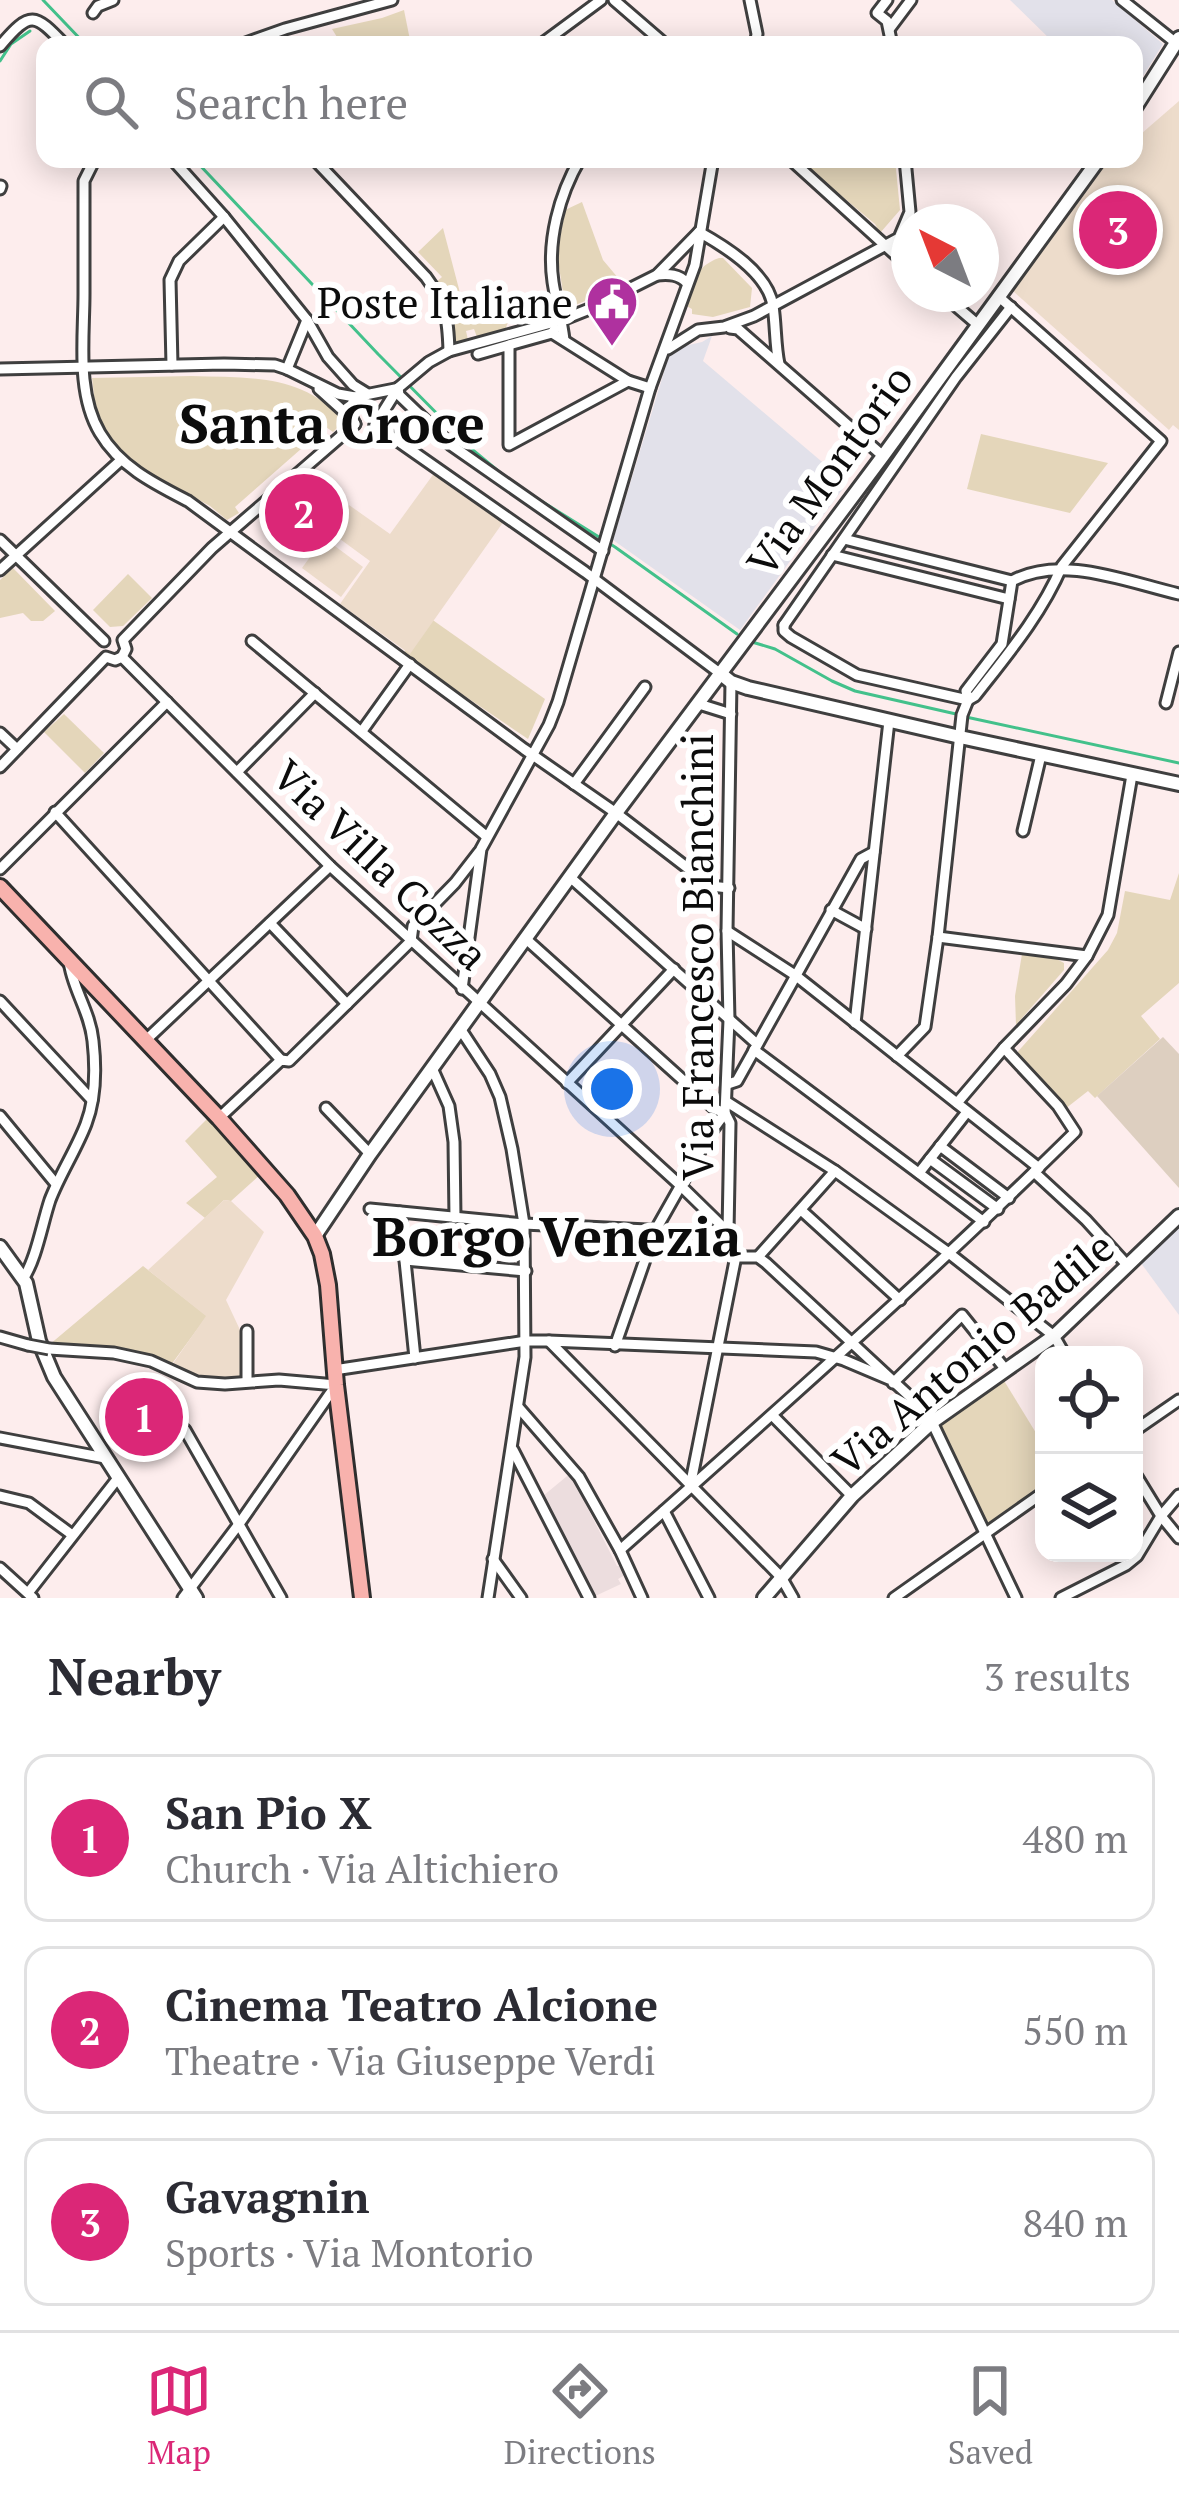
<!DOCTYPE html>
<meta charset="utf-8">
<style>
body{margin:0;font-family:"PT Serif",serif;background:#f2f2f3;color:#2b2b33}
.controls{position:absolute;right:36px;bottom:36px;display:grid;overflow:hidden;border-radius:24px;box-shadow:0 6px 30px #0003}
.controls button{width:108px;height:108px;display:grid;place-items:center;padding:0;border:0;border-bottom:3px solid #e1e1e2;background:#fff;color:#2b2b33;font:60px sans-serif}
.compass{position:absolute;left:891px;top:204px;width:108px;height:108px;border-radius:50%;background:#fff;box-shadow:0 6px 30px #0003;rotate:318deg}
.you{position:absolute;left:612px;top:1089px;width:42px;height:42px;margin:-30px;border:9px solid #fff;border-radius:50%;background:#1a73e8;box-shadow:0 0 0 18px #1a73e833}
.badge{display:grid;place-items:center;width:78px;height:78px;border-radius:50%;background:#db2777;color:#fff;font-size:39px;font-weight:700}
.pin{position:absolute;translate:-50% -50%;border:6px solid #fff;box-shadow:0 3px 12px #0006}
.list{margin:0;padding:0;list-style:none}
h2{display:flex;justify-content:space-between;align-items:center;height:156px;margin:0;padding:0 48px;font-size:51px}
h2 small{font-size:39px;font-weight:400;color:#7c7c81}
.list li{display:grid;grid-template-columns:78px 1fr auto;gap:36px;align-items:center;box-sizing:border-box;height:168px;margin:0 24px 24px;padding:0 24px;border:3px solid #e1e1e2;border-radius:24px}
.list b{display:block;font-size:45px;white-space:nowrap}
.list p{margin:0;font-size:39px;white-space:nowrap;color:#7c7c81}
.list em{font-size:39px;font-style:normal;color:#7c7c81}
.icon{flex:none;width:66px;height:66px;fill:none;stroke:currentColor;stroke-width:2;stroke-linecap:round;stroke-linejoin:round}
.map{position:relative;flex:none;width:1179px;height:1598px;overflow:hidden}
.search{position:absolute;background:#fff;box-shadow:0 6px 30px #0003;left:36px;right:36px;top:36px;height:132px;display:flex;align-items:center;gap:30px;box-sizing:border-box;padding:0 42px;border-radius:24px;color:#7c7c81;font-size:45px}
.sheet{height:732px;background:#fff}
nav{display:flex;justify-content:space-around;align-items:center;box-sizing:border-box;height:168px;border-top:3px solid #e1e1e2;background:#fff;font-size:33px;color:#7c7c81}
nav a{display:grid;justify-items:center;gap:6px}
nav .on{color:#db2777}
.map>svg:first-child{display:block}
.industrial{fill:#e2e1ea}
.green{fill:#e4d6ba}
.cemetery{fill:#ddcfc0}
.pitch{fill:#eddccb}
.plaza{fill:#ecddde}
.lines{fill:none;stroke-linecap:round;stroke-linejoin:round}
.stream{stroke:#43c18b;stroke-width:3}
.minor-casing{stroke:#3f3f3f;stroke-width:15}
.tertiary-casing{stroke:#3f3f3f;stroke-width:18}
.secondary-casing{stroke:#2e2e2e;stroke-width:20}
.minor{stroke:#fff;stroke-width:9}
.tertiary{stroke:#fff;stroke-width:12}
.secondary{stroke:#f8b2ad;stroke-width:14}
.minor-bridge-casing{stroke:#3f3f3f;stroke-width:15;stroke-linecap:butt}
.minor-bridge{stroke:#fff;stroke-width:9}
.labels{text-anchor:middle;dominant-baseline:central;stroke-width:12;stroke-linejoin:round;paint-order:stroke}
.poi-label{font-size:42px;fill:#0c0c0c;stroke:#fff;text-anchor:end}
.street-label{font-size:42px;fill:#0c0c0c;stroke:#fff}
.district-label{font-size:54px;font-weight:bold;fill:#0c0c0c;stroke:#fff}
</style>
<div class="map">
<svg width="1179" height="1598" viewBox="0 0 1179 1598">
<rect width="100%" height="100%" fill="#fdeded"/>
<g class="industrial">
<path d="M1010,0H1112L1163,44L1140,81L1134,76V45H1056Z"/>
<path d="M712,336L703,361L847,483L740,630L613,540L671,349L702,342Z"/>
<path d="M1179,1220V1315L1138,1259Z"/>
</g>
<g class="green">
<path d="M404,10L411,45H342L332,29L382,18Z"/>
<path d="M798,159H895L900,210L880,233L875,224L838,193L833,195L820,185L819,177Z"/>
<path d="M582,202L603,260L624,285L573,306L564,299L557,254L565,210Z"/>
<path d="M443,228L465,312L500,306L502,313L510,317L505,330L477,337L474,329L466,331L468,340L454,345C452,321 449,303 435,283L442,277L418,252Z"/>
<path d="M719,258H723L752,288L750,307L713,317L692,314V309L683,304C692,283 696,266 719,258Z"/>
<path d="M191,376C250,378 302,373 344,421L333,432L326,427L235,507L239,513L227,520L210,506L129,462L104,429L96,412L92,378Z"/>
<path d="M981,434L1108,463L1070,513L967,489Z"/>
<path d="M13,568L55,611L43,621H31L23,613L0,618V580Z"/>
<path d="M128,574L152,598L123,626L110,627L93,610Z"/>
<path d="M427,616L545,699L528,739L403,654Z"/>
<path d="M64,714L104,753L85,773L44,732Z"/>
<path d="M1179,873V983L1141,1016L1160,1039L1095,1098L1088,1091L1065,1109L1015,1055L1108,950L1117,933L1125,891L1170,900Z"/>
<path d="M1022,954L1053,957L1064,963V970L1016,1025L1015,996Z"/>
<path d="M209,1117L261,1174L231,1201L224,1200L205,1218L186,1203L217,1177L185,1141Z"/>
<path d="M143,1266L207,1316L171,1365L151,1357L49,1345Z"/>
<path d="M1003,1379L1044,1446V1487L987,1530L937,1424Z"/>
</g>
<path class="cemetery" d="M1163,1037L1179,1054V1188L1097,1096Z"/>
<g class="pitch">
<path d="M1179,101V430L1173,425L1169,430L1013,291L1101,169L1112,159H1134V140Z"/>
<path d="M435,472L504,521L410,654L340,604L370,561L329,531L349,505L390,534Z"/>
<path d="M324,538L363,567L341,597L302,568Z"/>
<path d="M224,1200L231,1201L264,1232L226,1300L241,1332L245,1378C212,1385 199,1382 172,1365L206,1316L148,1270Z"/>
</g>
<path class="plaza" d="M572,1472L589,1499L584,1501L617,1566H623L627,1574L618,1579L621,1584L591,1598L581,1578L584,1575L576,1561H573L565,1545L567,1543L543,1496Z"/>
<g class="lines">
<g class="stream">
<path d="M43,0L86,45"/>
<path d="M0,61L11,44L30,31"/>
<path d="M194,159L378,354L474,451L514,484L615,547L737,634"/>
<path d="M752,642L775,649L832,681L855,691L956,714"/>
<path d="M966,717L1179,763"/>
</g>
<g class="minor-casing">
<g id="minor">
<path d="M614,0L666,45"/>
<path d="M750,0L757,34L755,45"/>
<path d="M887,0L877,13L887,21L892,45"/>
<path d="M1122,0L1176,43"/>
<path d="M93,13L98,6L113,0"/>
<path d="M890,28L911,0"/>
<path d="M240,45L285,29L392,0"/>
<path d="M540,45L601,0"/>
<path d="M0,46C31,10 34,13 65,45"/>
<path d="M95,159L84,181C84,219 84,256 84,294C84,338 76,393 100,433C120,467 155,484 188,501L524,749L616,813L711,886L729,888"/>
<path d="M172,159L224,217L307,320L328,357L353,385L366,393"/>
<path d="M314,159L426,277C446,304 448,317 449,351"/>
<path d="M790,159L909,267"/>
<path d="M0,189L1,186"/>
<path d="M699,232C726,247 768,273 773,306C776,326 775,345 779,364"/>
<path d="M657,275C669,274 679,274 687,283"/>
<path d="M942,294L977,324"/>
<path d="M730,328L738,329L883,456"/>
<path d="M552,333L628,381L650,388"/>
<path d="M564,340C562,320 556,302 553,282C547,241 559,195 580,159"/>
<path d="M509,345L552,333L555,329"/>
<path d="M668,349L698,330L724,327L754,316L899,238L910,212L905,159"/>
<path d="M478,354L509,345V445L628,381"/>
<path d="M172,365L170,280L179,261L224,217"/>
<path d="M0,369L224,364L275,365L287,369L338,394L355,397"/>
<path d="M287,369L307,320"/>
<path d="M398,388L399,395L451,445L603,551"/>
<path d="M319,389L350,417"/>
<path d="M355,424L349,412L355,397L395,389"/>
<path d="M375,425L585,572L721,674"/>
<path d="M375,425L398,388L429,362L449,351L562,320L587,310L657,275L699,232"/>
<path d="M844,539L1012,581"/>
<path d="M0,540L104,641"/>
<path d="M832,555L1009,599"/>
<path d="M0,570L121,460"/>
<path d="M784,625L956,377L1011,307"/>
<path d="M784,625V631L791,637L857,675L968,700"/>
<path d="M252,641L486,836"/>
<path d="M122,657L330,866L681,1186L728,1232"/>
<path d="M122,657L126,649L123,640L212,548L355,424"/>
<path d="M968,700L975,696C1007,655 1041,615 1062,566L1161,441L998,296"/>
<path d="M1166,703L1179,652"/>
<path d="M699,704L731,714"/>
<path d="M362,731L410,664"/>
<path d="M0,733L17,749"/>
<path d="M0,767L106,657L115,660L122,657"/>
<path d="M237,772L315,693"/>
<path d="M574,784L645,687"/>
<path d="M55,812L281,1060"/>
<path d="M1023,831L1041,755"/>
<path d="M0,869L167,702"/>
<path d="M571,878L757,1044"/>
<path d="M831,910L866,929"/>
<path d="M270,923L347,1004"/>
<path d="M727,931L795,975L1039,1168"/>
<path d="M938,937L1087,956"/>
<path d="M526,939L715,1109L725,1113"/>
<path d="M462,989L481,849L549,725L558,702L650,388L695,265L713,159"/>
<path d="M0,1001L92,1100"/>
<path d="M855,1023L889,721"/>
<path d="M461,1030L490,1074L500,1097L512,1149L524,1224L525,1357L488,1598"/>
<path d="M145,1041L330,866"/>
<path d="M754,1050L984,1222"/>
<path d="M897,1056L925,1027L938,937L962,715L968,700L966,691L1002,644L1012,581C1061,554 1127,582 1179,594"/>
<path d="M432,1068L449,1106L454,1142L455,1218"/>
<path d="M567,1083L674,969"/>
<path d="M728,1084L737,1081L861,859L874,852"/>
<path d="M727,1102L835,1171L950,1254L1054,1336L1065,1355"/>
<path d="M957,1103L1004,1048L1066,984L1087,956L1108,915L1132,775"/>
<path d="M326,1108L370,1154"/>
<path d="M0,1116L56,1184"/>
<path d="M219,1118L281,1060L289,1061L411,941L413,926L455,883L479,852"/>
<path d="M940,1146L1009,1198"/>
<path d="M930,1159L998,1209"/>
<path d="M1034,1172L1086,1220L1128,1266"/>
<path d="M919,1173L967,1112"/>
<path d="M370,1209L524,1224L709,1233"/>
<path d="M801,1210L900,1300"/>
<path d="M400,1212L415,1358"/>
<path d="M735,1257H758L766,1263L935,1420"/>
<path d="M758,1257L835,1171"/>
<path d="M405,1260L526,1271"/>
<path d="M23,1279C36,1260 42,1224 50,1200C60,1174 76,1150 86,1124C96,1098 96,1068 93,1041C90,1011 72,988 69,961"/>
<path d="M247,1331V1381"/>
<path d="M0,1337L28,1345"/>
<path d="M549,1341L781,1577L793,1598"/>
<path d="M615,1346L655,1231L711,1132L725,1113"/>
<path d="M49,1349L114,1353L151,1361L197,1382L225,1384L279,1380L336,1385L239,1524L183,1598"/>
<path d="M334,1370L526,1341H549L816,1352L844,1360L889,1379"/>
<path d="M893,1383L962,1315L1006,1370"/>
<path d="M170,1402L178,1424L185,1430L281,1598"/>
<path d="M519,1408L579,1477L620,1550L642,1598"/>
<path d="M773,1416L852,1496"/>
<path d="M932,1422L1016,1598"/>
<path d="M1134,1431L1179,1400"/>
<path d="M0,1438L105,1458"/>
<path d="M513,1450L589,1598"/>
<path d="M1134,1472L1161,1516L1179,1538"/>
<path d="M690,1487L735,1261L728,1232L730,1123L725,1113L729,1020L727,931L731,682"/>
<path d="M0,1496L29,1503L71,1534"/>
<path d="M664,1511L709,1598"/>
<path d="M620,1550C774,1413 928,1277 1075,1132L1058,1106L1004,1048"/>
<path d="M493,1559L521,1598"/>
<path d="M0,1568L33,1598"/>
<path d="M28,1593L118,1478"/>
<path d="M894,1598L1044,1492"/>
<path d="M1061,1598L1126,1565L1137,1556L1161,1516L1179,1495"/>
</g>
</g>
<g class="tertiary-casing">
<g id="tertiary">
<path d="M1134,109L1179,38"/>
<path d="M721,674L731,682L748,688L960,737L1179,784"/>
<path d="M315,1236L370,1154L616,813L883,456L1099,159"/>
<path d="M0,1247L26,1283L39,1341L54,1377L196,1598"/>
<path d="M764,1598L852,1496L932,1422L1054,1336L1179,1216"/>
</g>
</g>
<g class="secondary-casing">
<path id="secondary" d="M0,887L219,1118L287,1195L315,1236L322,1254L328,1285L336,1385L362,1598"/>
</g>
<use href="#minor" class="minor"/>
<use href="#tertiary" class="tertiary"/>
<use href="#secondary" class="secondary"/>
<g class="minor-bridge-casing">
<path id="minor-bridge" d="M28,1345L49,1349"/>
</g>
<use href="#minor-bridge" class="minor-bridge"/>
</g>
<defs>
<g id="civic-pin" transform="scale(2.7)"><path d="M0 17L-7.5 6A9.5 9.5 0 1 1 7.5 6Z" fill="#af319f" stroke="#fff"/><path d="M-.6-6.5H3V-4.5H.6V-3L4-1V1h2V6H-6V1h2V-1L-.6-3ZM-1.2 2.5V6h2.4V2.5Z" fill="#fff"/></g>
</defs>
<g fill-rule="evenodd">
<use href="#civic-pin" x="612" y="302"/>
</g>
<g class="labels">
<g class="poi-label">
<text x="573" y="302">Poste Italiane</text>
</g>
<g class="street-label">
<text transform="translate(829 470) rotate(-54)">Via Montorio</text>
<text transform="translate(381 864) rotate(44)">Via Villa Cozza</text>
<text transform="translate(697 957) rotate(-90)">Via Francesco Bianchini</text>
<text transform="translate(972 1353) rotate(-40)">Via Antonio Badile</text>
</g>
<g class="district-label">
<text x="332" y="422">Santa Croce</text>
<text x="557" y="1235">Borgo Venezia</text>
</g>
</g>
</svg>
<div class="controls">
<button><svg class="icon" aria-label="locate" viewBox="0 0 24 24"><circle cx="12" cy="12" r="6"/><path d="M12 2v4M12 18v4M2 12h4M18 12h4"/></svg></button>
<button><svg class="icon" aria-label="layers" viewBox="0 0 24 24"><path d="M12 4l9 5-9 5-9-5zM3 14l9 5 9-5"/></svg></button>
</div>
<svg class="compass" viewBox="-18 -18 36 36"><path d="M0-13l5 13h-10z" fill="#e53935"/><path d="M0 13l5-13h-10z" fill="#7c7c81"/></svg>
<div class="you"></div>
<div class="pin badge" style="left:144px;top:1417px">1</div>
<div class="pin badge" style="left:304px;top:513px">2</div>
<div class="pin badge" style="left:1118px;top:230px">3</div>
<div class="search"><svg class="icon" aria-label="search" viewBox="0 0 24 24"><circle cx="10" cy="10" r="6"/><path d="M15 15l6 6"/></svg>Search here</div>
</div>
<section class="sheet">
<h2>Nearby<small>3 results</small></h2>
<ul class="list">
<li><span class="badge">1</span><div><b>San Pio X</b><p>Church · Via Altichiero</p></div><em>480 m</em></li>
<li><span class="badge">2</span><div><b>Cinema Teatro Alcione</b><p>Theatre · Via Giuseppe Verdi</p></div><em>550 m</em></li>
<li><span class="badge">3</span><div><b>Gavagnin</b><p>Sports · Via Montorio</p></div><em>840 m</em></li>
</ul>
</section>
<nav>
<a class="on"><svg class="icon" aria-label="map" viewBox="0 0 24 24"><path d="M3 6l6-2 6 2 6-2v14l-6 2-6-2-6 2zM9 4v14M15 6v14"/></svg>Map</a>
<a><svg class="icon" aria-label="directions" viewBox="0 0 24 24"><path d="M12 3l9 9-9 9-9-9zM9 14v-3h6M13 9l2 2-2 2"/></svg>Directions</a>
<a><svg class="icon" aria-label="saved" viewBox="0 0 24 24"><path d="M7 4h10v16l-5-4-5 4z"/></svg>Saved</a>
</nav>
